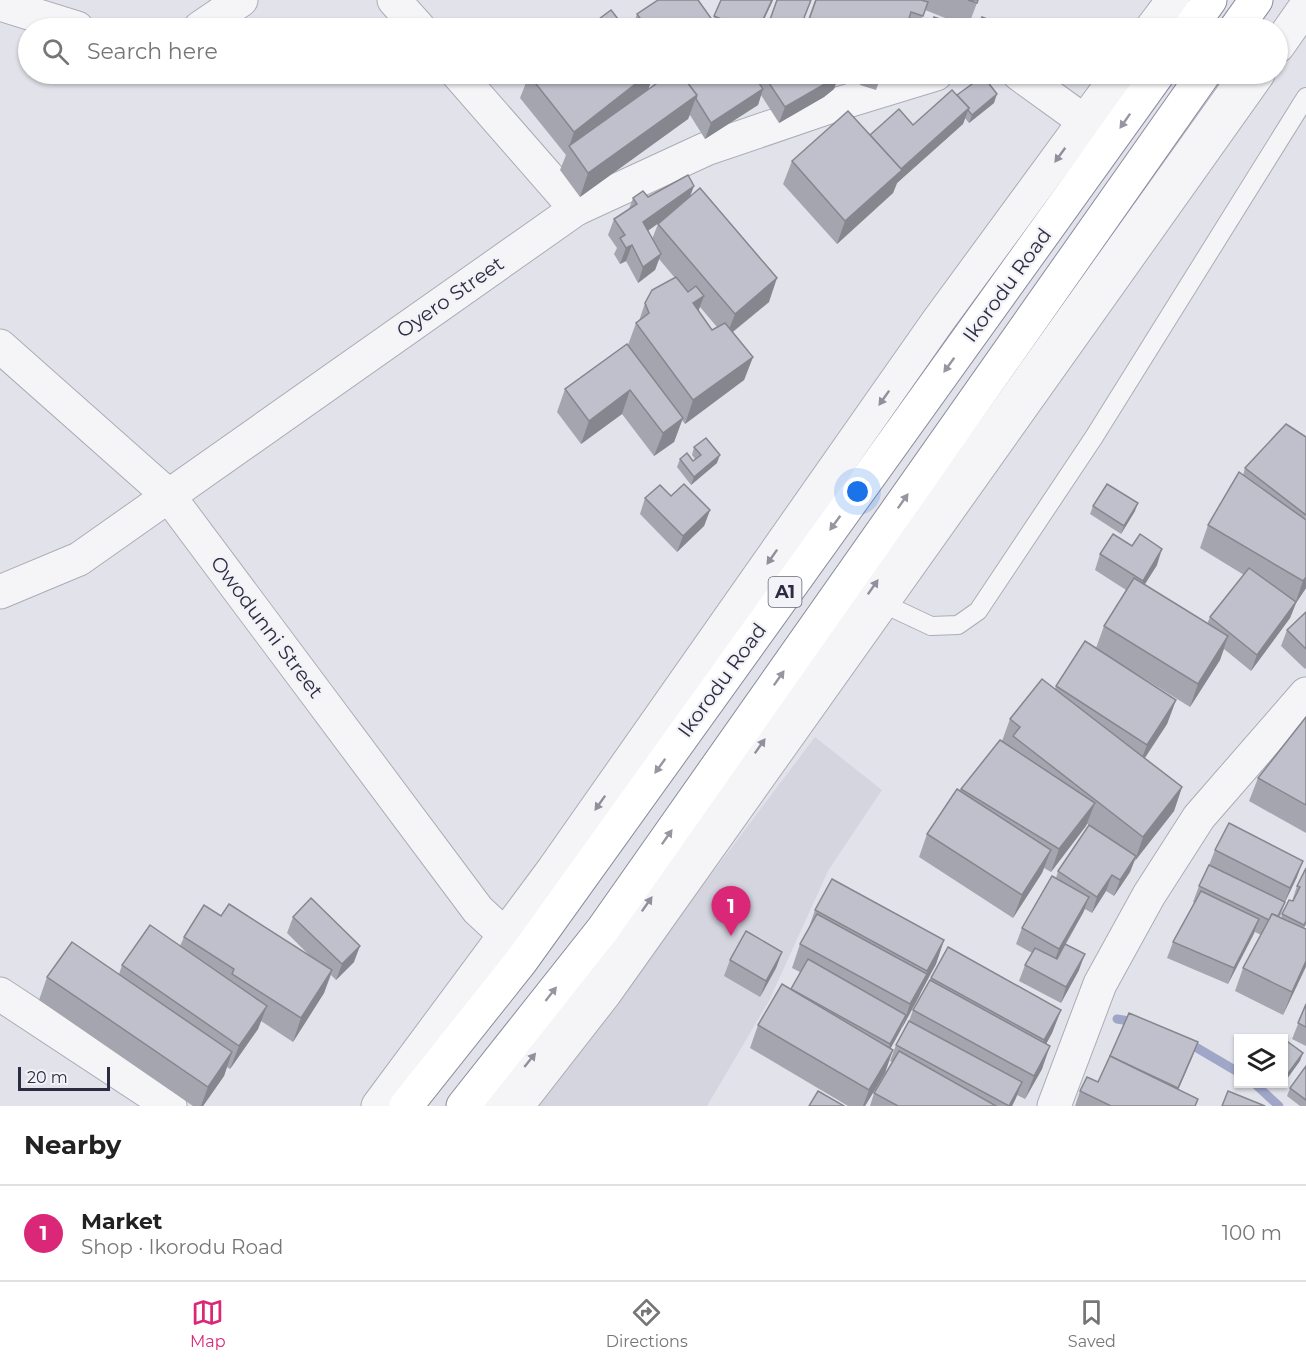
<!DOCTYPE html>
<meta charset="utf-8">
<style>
body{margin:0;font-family:Montserrat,sans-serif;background:#f6f6f6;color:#222}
.controls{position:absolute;right:18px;bottom:18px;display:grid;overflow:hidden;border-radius:0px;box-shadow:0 2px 4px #0004}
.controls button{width:54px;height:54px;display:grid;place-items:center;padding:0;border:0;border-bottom:2px solid #e0e0e0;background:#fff;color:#222;font:30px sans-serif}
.scale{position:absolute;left:18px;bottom:15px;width:92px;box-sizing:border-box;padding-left:6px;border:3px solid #2b2c41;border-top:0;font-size:16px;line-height:21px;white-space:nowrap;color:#2b2c41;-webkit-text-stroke:4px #f2f2f7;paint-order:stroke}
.you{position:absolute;left:858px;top:492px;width:21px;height:21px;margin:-15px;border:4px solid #fff;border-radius:50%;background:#1a73e8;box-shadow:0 0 0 9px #1a73e833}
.badge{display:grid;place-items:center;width:39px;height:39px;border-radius:50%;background:#db2777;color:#fff;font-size:20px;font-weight:700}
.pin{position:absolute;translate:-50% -50px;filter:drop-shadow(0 2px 3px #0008)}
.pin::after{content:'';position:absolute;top:32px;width:21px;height:18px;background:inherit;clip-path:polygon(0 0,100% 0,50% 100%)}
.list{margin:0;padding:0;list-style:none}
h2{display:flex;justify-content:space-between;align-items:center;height:78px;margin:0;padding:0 24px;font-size:26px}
h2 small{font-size:20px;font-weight:400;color:#767676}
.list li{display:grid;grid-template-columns:39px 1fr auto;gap:18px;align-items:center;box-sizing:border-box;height:96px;padding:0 24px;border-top:2px solid #e0e0e0}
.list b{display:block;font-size:22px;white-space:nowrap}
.list p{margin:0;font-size:20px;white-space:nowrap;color:#767676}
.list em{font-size:20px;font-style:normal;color:#767676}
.icon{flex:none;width:33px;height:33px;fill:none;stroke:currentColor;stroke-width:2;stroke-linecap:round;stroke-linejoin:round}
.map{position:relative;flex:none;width:1306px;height:1106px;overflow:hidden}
.search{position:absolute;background:#fff;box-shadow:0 2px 4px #0004;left:18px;right:18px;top:18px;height:66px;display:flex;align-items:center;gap:15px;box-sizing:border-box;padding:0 21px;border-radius:33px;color:#767676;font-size:22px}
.sheet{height:174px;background:#fff}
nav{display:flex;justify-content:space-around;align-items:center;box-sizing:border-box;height:84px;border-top:2px solid #e0e0e0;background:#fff;font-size:16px;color:#767676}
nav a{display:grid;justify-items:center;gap:3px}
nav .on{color:#db2777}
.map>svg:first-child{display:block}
.built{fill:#d4d5df}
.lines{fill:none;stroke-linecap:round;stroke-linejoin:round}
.stream{stroke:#9fa6c8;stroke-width:9}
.service-casing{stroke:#abacb7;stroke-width:20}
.minor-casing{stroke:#abacb7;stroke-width:35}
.tertiary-casing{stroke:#abacb7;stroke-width:35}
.motorway-casing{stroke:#8a8ca0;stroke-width:35}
.service{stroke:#f5f5f8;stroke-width:18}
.minor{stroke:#f5f5f8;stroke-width:33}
.tertiary{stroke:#f5f5f8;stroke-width:33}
.motorway{stroke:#fff;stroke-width:33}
.wall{fill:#a5a5af;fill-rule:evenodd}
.shaded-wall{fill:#86868f}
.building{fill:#c0c0cc;stroke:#86868f;stroke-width:1.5}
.oneway{fill:#9596a0}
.oneway2{fill:#90909c}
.labels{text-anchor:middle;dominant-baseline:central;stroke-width:4.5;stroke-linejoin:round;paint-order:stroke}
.shield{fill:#f2f2f7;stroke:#676778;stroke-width:1.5}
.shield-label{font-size:18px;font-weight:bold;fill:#2b2c41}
.street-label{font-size:20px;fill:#2b2c41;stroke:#f2f2f7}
</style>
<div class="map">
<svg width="1306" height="1106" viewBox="0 0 1306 1106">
<rect width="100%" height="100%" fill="#e2e3ea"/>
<path class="built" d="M815,737L882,790L828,871L769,1001L707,1106H536Z"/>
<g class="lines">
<g class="stream">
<path d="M1117,1019L1135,1022"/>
<path d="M1187,1042L1238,1072"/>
<path d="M1255,1084L1279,1106"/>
</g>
<g class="service-casing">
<g id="service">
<path d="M882,603L931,626L958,625L978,611L1094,437L1306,97"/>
<path d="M493,1106L580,998L1238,74"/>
</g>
</g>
<g class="minor-casing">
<g id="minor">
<path d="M394,0L419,28"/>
<path d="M0,4L77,28"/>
<path d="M200,28L241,0"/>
<path d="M458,74L576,209"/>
<path d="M1019,74L1084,121"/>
<path d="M0,346L168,495L478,910L505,935"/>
<path d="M0,592L79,559L576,209L706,149L841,103L936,74"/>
<path d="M1054,1106L1100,984L1149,895L1199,817L1306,694"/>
</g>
</g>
<g class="tertiary-casing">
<g id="tertiary">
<path d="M1152,28L1173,0"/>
<path d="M1278,46L1306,6"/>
<path d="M0,994L170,1106"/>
<path d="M378,1106L553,870L938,321L1119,74"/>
<path d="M517,1106L605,993L1258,74"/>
</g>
</g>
<g class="motorway-casing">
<g id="motorway">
<path d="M1190,28L1210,0"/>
<path d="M1236,28L1256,0"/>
<path d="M406,1106L522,960L1158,74"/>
<path d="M463,1106L603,929L1204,74"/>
</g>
</g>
<use href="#service" class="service"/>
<use href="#minor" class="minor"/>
<use href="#tertiary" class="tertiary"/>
<use href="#motorway" class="motorway"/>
</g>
<g class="wall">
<path d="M721,0H773L760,28H632L637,14L713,20Z"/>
<path d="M815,0H978L968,27L925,10L918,28H805Z"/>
<path d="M530,74H654L648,89L665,77L662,74H839L834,89L824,97L779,123L761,95L758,105L705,139L690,115L688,119L580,197L560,170L566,155L520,98L529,75Z"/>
<path d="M860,74H890L887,81L880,79L876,90L860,85L863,75Z"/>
<path d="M1038,74H1059L1057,81Z"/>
<path d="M957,95L994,103L969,123L965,118L963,124L897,183L893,193L837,244L783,184L792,161L870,135L913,125Z"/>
<path d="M648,197H690L769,302L733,332L753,357L744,380L685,424L682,420L674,442L654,456L622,414L581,444L557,412L565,389L628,345L636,323L639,321L645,303L675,278L659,259L655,270L638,283L626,261L620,264L614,254L617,248L608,235L614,219L629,209L633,198ZM662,220L658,224L652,239L648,230ZM700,307L717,327L712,330L698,311Z"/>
<path d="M1306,437V588L1296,603L1290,618L1251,671L1224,649L1220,660L1190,707L1121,664L1176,700L1167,724L1145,758L1182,787L1174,811L1135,860L1130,872L1114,896L1106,891L1092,913L1085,909L1066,944L1079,970L1061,1003L1019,981L1025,965L1032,953L1016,944L1022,928L1056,878L1058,871L1089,825L1087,824L1051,872L1044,868L1042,873L1013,918L919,857L927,834L960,791L961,789L1002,741L1010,719L1055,689L1056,686L1096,648L1104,626L1126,590L1095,570L1100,554L1157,565L1144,585L1207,624L1210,617L1244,575L1200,548L1208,525L1243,475L1245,468Z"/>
<path d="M694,447L717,463L691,485L677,467L680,459L693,461L695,459L692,455Z"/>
<path d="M645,498L710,510L704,526L677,552L640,514Z"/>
<path d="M1093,506L1135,511L1121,534L1090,514Z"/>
<path d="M1306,612V668L1305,669L1281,646L1287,630Z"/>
<path d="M1306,717V833L1249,801L1258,778Z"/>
<path d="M1215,850L1297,877L1285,902L1280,917L1281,918L1282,914L1292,901L1297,886L1306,868V925L1304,928L1306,929V967L1283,1015L1235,991L1243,968L1261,935L1255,932L1228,984L1167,958L1173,942L1195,903L1193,902L1199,886L1209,865Z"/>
<path d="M815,910L944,940L936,964L922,988L919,997L891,1048L885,1073L865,1106H848L750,1048L758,1025L791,989L800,972L792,968L800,944L808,930Z"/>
<path d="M221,916L311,957L287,933L293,917L354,962L336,980L331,975L324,993L293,1042L261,1021L258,1029L230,1069L227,1067L224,1076L203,1106H193L39,1000L47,977L119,974L122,965L180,946L184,937Z"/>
<path d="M782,952L776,968L760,997L724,976L730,960Z"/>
<path d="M931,978L1061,1010L1052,1033L1046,1044L1042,1069L1025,1099L1017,1095L1012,1106H870L874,1093L892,1062L890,1061L896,1045L909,1021L913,1010Z"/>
<path d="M1306,1004V1046L1292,1039Z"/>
<path d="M1198,1042L1178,1089L1196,1106H1075L1080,1091L1098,1082Z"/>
<path d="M1306,1066V1106H1300L1287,1096L1290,1088Z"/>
<path d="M1274,1083H1283L1280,1088Z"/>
</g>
<g class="shaded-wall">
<path d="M772,0H773L760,28H759Z"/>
<path d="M648,74H654L648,90L569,147L574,132Z"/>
<path d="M839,74L834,89L824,97L779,123L785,107Z"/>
<path d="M763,89L758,105L705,139L711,123Z"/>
<path d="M997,94L994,103L969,123L972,115Z"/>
<path d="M697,95L688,119L580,197L588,173Z"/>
<path d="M969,108L963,124L897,183L893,193L837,244L845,221L900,170Z"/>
<path d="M694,186L688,202L638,238L643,222Z"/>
<path d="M632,245L626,261L620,264L626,248Z"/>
<path d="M661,254L655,270L638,283L643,267Z"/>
<path d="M777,278L769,302L726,337L735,314Z"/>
<path d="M704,296L695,320L693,303Z"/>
<path d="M753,357L744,380L685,424L693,400Z"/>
<path d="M630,390L622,414L581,444L589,421Z"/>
<path d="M683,418L674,442L654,456L663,433Z"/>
<path d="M720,455L717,463L691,485L694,477Z"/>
<path d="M1138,503L1135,511L1121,534L1124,526Z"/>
<path d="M710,510L704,526L677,552L683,536Z"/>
<path d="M1162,549L1157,565L1137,597L1143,581Z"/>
<path d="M1306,577V588L1296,603L1290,618L1251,671L1257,655L1295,604L1303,581Z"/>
<path d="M1228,636L1220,660L1190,707L1198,684Z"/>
<path d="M1176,700L1167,724L1138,768L1147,745Z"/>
<path d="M1182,787L1174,811L1135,861L1143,837Z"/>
<path d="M1095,803L1086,826L1051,872L1059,849Z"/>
<path d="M1051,850L1042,873L1013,918L1022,895Z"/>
<path d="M1136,856L1130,872L1114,896L1120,880Z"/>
<path d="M1303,861L1297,877L1284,904L1290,888Z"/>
<path d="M1112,875L1106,891L1092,913L1097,897Z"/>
<path d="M1089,897L1083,913L1053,965L1059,949Z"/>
<path d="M1259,919L1253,935L1228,984L1234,968Z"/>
<path d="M944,940L936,964L902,1028L910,1004Z"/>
<path d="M360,946L354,962L336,980L342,964Z"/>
<path d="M782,952L776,968L760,997L766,981Z"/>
<path d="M1085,954L1079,970L1061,1003L1066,987Z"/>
<path d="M1306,961V966L1283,1015L1292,992Z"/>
<path d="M332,970L324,993L293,1042L301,1018Z"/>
<path d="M267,1006L258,1029L230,1069L239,1046Z"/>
<path d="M1061,1010L1052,1033L1036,1063L1044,1040Z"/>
<path d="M906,1015L900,1031L884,1060L890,1044Z"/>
<path d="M1198,1042L1192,1058L1172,1104L1178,1088Z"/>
<path d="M1050,1046L1042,1069L1025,1099L1034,1076Z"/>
<path d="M893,1050L885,1073L865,1106H863L869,1090Z"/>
<path d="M232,1052L224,1076L203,1106H201L208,1087Z"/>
<path d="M1303,1053L1300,1061L1284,1083V1079Z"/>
<path d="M1022,1082L1016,1098L1012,1106H1009Z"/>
</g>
<g class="building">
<path d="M658,0H698L718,28H647L637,14Z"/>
<path d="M721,0H772L759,28H742L714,16Z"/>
<path d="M777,0H811L800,28H767Z"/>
<path d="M816,0H921L928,2L923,16L911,12L906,28H806Z"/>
<path d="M968,0H978L977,3Z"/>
<path d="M611,10L625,28H587Z"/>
<path d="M934,17L945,21L942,28H925L926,23L931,25Z"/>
<path d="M982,17L1011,28H977Z"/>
<path d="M530,74H648L574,132L529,75Z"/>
<path d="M670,74H681L697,95L588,173L569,146Z"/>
<path d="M681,74H753L763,89L711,123L696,99L697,95Z"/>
<path d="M763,74H839L830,81L785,107Z"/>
<path d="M983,76L997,94L972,115L968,110L969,108L957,95Z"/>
<path d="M952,90L969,108L901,169L870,135L899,109L913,125Z"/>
<path d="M848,111L902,170L845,221L792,161Z"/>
<path d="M688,175L694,186L643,222L661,254L643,267L632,245L626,248L620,238L625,235L614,219L637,204L633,198L643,191L648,197Z"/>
<path d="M700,188L777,278L735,314L658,224Z"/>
<path d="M676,277L688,292L696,286L704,296L693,303L712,330L725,323L753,357L693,400L636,323L649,313L645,303L652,290Z"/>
<path d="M627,344L683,418L663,433L630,390L589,421L565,389Z"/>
<path d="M1286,424L1306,437V515L1245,468Z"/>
<path d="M706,438L720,455L694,477L680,459L687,453L693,461L701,455L694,447Z"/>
<path d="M1239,472L1306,520V577L1303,581L1208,525Z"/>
<path d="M684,484L710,510L683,536L645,498L660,485L671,496Z"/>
<path d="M1107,484L1138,503L1124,526L1093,506Z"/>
<path d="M1113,534L1132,546L1140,534L1162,549L1143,581L1100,554Z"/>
<path d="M1249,568L1296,602L1257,655L1210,617Z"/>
<path d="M1134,578L1228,636L1198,684L1104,626Z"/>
<path d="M1306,612V649L1287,630Z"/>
<path d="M1085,641L1176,700L1147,745L1056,686Z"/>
<path d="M1042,679L1182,787L1143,837L1013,736L1020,727L1010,719Z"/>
<path d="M1306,717V805L1258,778Z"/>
<path d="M1000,740L1095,803L1059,849L961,789Z"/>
<path d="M957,789L1051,850L1022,895L927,834Z"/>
<path d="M1229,823L1303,861L1290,888L1215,850Z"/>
<path d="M1089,825L1136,856L1120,880L1112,875L1097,897L1058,871Z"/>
<path d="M1209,865L1285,902L1278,916L1272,914L1269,920L1199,886Z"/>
<path d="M1306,868V921L1304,925L1282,914L1289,900L1293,901L1300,887L1297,886Z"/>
<path d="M1052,876L1089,897L1059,949L1022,928Z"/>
<path d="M832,879L944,940L927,971L815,910Z"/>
<path d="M1201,891L1259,919L1234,968L1173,942Z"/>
<path d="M311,898L360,946L342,964L293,917Z"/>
<path d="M229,904L332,970L301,1018L232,974L234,969L184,937L204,905L221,916Z"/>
<path d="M817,914L927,974L910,1004L800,944Z"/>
<path d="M1272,914L1306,929V961L1292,992L1243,968Z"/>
<path d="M150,925L267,1006L239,1046L122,965Z"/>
<path d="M746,931L782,952L766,981L730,960Z"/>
<path d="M72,942L232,1052L208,1087L47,977Z"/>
<path d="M1065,944L1085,954L1066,987L1025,965L1035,948L1057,959Z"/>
<path d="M948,947L1061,1010L1044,1040L931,978Z"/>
<path d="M808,959L906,1015L890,1044L791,989Z"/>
<path d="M930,980L1050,1046L1034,1076L913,1010Z"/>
<path d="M782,984L893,1050L869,1090L758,1025Z"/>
<path d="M1306,1004V1027L1298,1023Z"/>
<path d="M1129,1013L1198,1042L1178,1088L1110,1056Z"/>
<path d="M909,1021L1022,1082L1009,1106L896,1045Z"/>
<path d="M1284,1039L1303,1053L1284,1079Z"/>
<path d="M899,1051L996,1106H898L874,1093Z"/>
<path d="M1110,1056L1198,1099L1195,1106H1111L1080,1091L1087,1077L1098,1082Z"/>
<path d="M1306,1066V1100L1290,1088Z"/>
<path d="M818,1091L844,1106H809Z"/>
<path d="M1228,1091L1265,1106H1222Z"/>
</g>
<defs><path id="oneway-solid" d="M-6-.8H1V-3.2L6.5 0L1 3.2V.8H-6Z" transform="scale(1.5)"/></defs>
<g class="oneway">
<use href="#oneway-solid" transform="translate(1125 121) rotate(125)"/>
<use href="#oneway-solid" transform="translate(949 365) rotate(126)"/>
<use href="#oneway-solid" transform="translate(903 501) rotate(-55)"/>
<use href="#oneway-solid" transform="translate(835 523) rotate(126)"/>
<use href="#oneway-solid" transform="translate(779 678) rotate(-55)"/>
<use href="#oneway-solid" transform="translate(660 766) rotate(126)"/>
<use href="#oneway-solid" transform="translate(667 837) rotate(-55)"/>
<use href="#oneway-solid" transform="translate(551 994) rotate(-52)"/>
</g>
<g class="oneway2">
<use href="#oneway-solid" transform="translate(1060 155) rotate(126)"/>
<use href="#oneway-solid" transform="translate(884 398) rotate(125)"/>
<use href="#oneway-solid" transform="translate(772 557) rotate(125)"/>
<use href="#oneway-solid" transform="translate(873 587) rotate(-55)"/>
<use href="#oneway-solid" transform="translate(760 746) rotate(-55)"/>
<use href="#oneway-solid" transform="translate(600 803) rotate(125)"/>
<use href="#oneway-solid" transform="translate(647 904) rotate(-55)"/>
<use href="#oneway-solid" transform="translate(530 1060) rotate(-51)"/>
</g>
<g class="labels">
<rect class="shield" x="768.5" y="577" width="33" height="30" rx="4.5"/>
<g class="shield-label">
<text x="785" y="592">A1</text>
</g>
<g class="street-label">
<text transform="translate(1007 285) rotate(-54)">Ikorodu Road</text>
<text transform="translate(450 297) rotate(-35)">Oyero Street</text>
<text transform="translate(267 627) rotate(53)">Owodunni Street</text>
<text transform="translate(722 680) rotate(-54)">Ikorodu Road</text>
</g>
</g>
</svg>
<div class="controls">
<button><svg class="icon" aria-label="layers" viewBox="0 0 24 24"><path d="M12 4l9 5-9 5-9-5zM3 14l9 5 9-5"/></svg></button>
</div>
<div class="scale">20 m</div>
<div class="you"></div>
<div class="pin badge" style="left:731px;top:936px">1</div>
<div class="search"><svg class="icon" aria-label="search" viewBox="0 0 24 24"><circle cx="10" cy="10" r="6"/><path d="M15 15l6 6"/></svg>Search here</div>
</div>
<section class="sheet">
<h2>Nearby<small></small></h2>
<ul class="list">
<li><span class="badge">1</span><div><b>Market</b><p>Shop · Ikorodu Road</p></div><em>100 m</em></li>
</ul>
</section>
<nav>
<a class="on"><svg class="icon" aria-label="map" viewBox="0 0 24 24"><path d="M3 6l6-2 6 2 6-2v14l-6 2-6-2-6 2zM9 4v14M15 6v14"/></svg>Map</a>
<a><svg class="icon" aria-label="directions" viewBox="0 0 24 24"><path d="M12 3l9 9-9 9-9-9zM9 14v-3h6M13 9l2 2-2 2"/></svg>Directions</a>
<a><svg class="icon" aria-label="saved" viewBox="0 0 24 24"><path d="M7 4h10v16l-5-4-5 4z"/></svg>Saved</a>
</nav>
